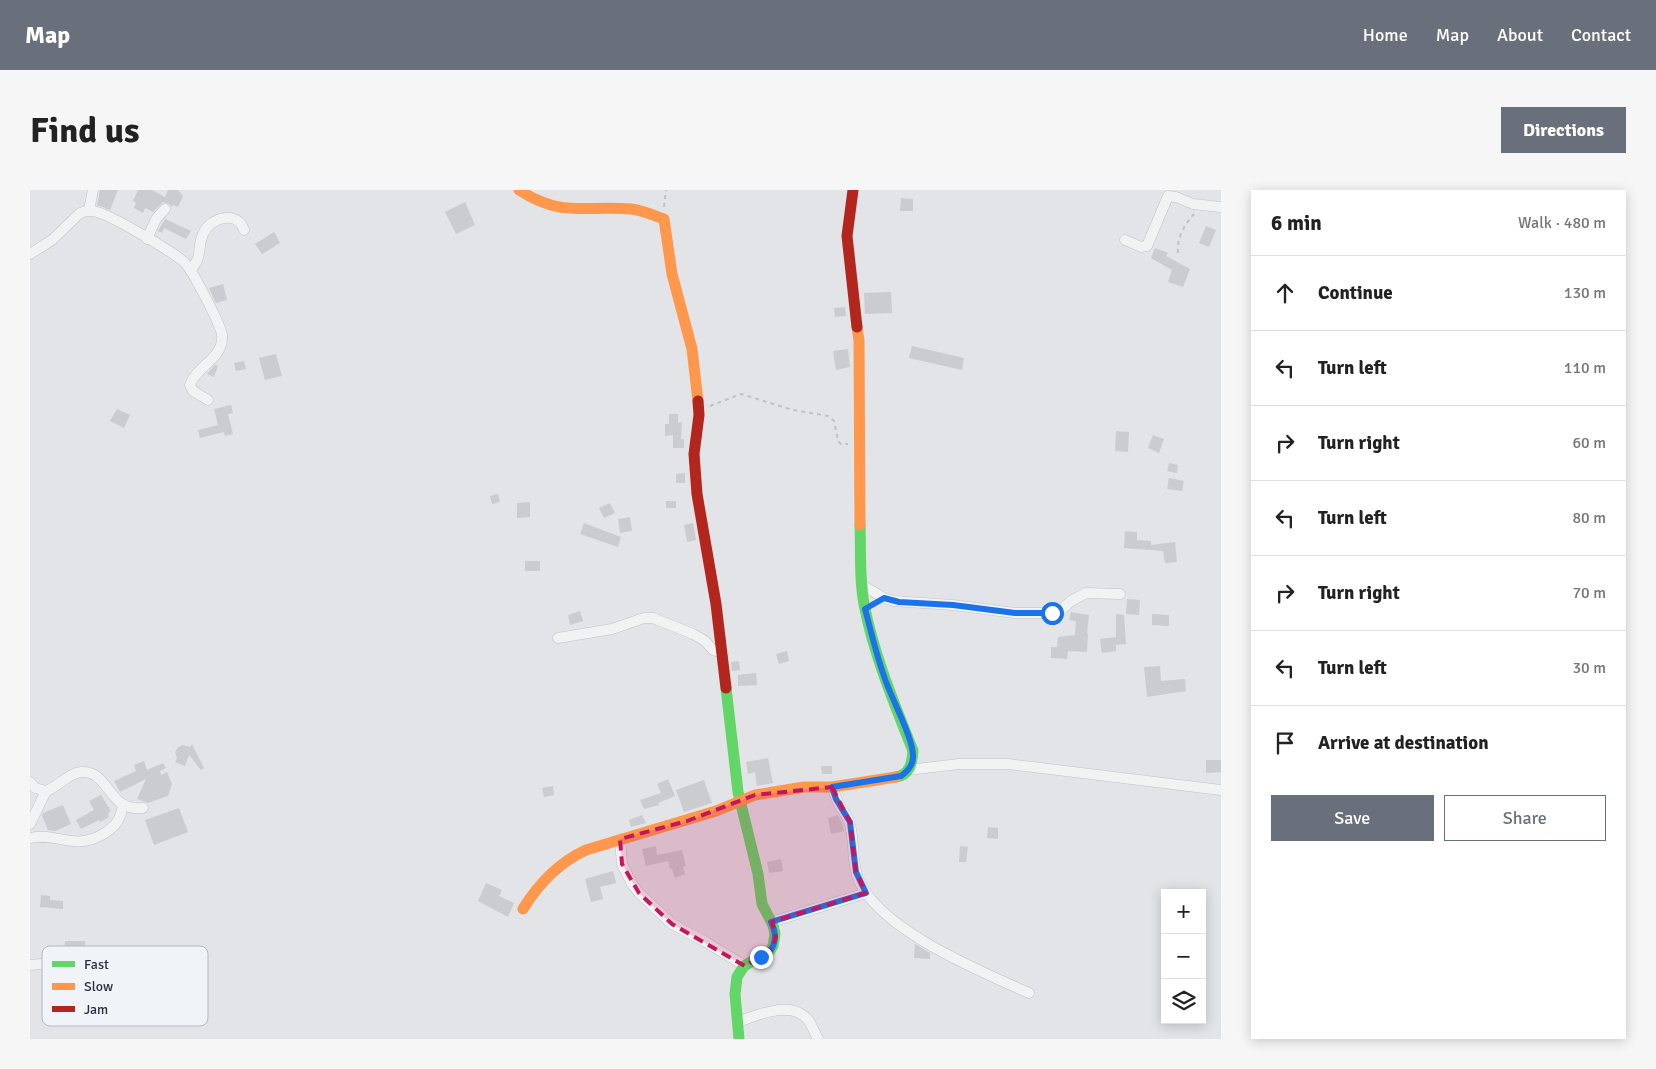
<!DOCTYPE html>
<meta charset="utf-8">
<style>
body{margin:0;font-family:Signika,sans-serif;background:#f6f6f6;color:#222}
.controls{position:absolute;right:15px;bottom:15px;display:grid;overflow:hidden;border-radius:0px;box-shadow:0 2px 12px #0003}
.controls button{width:45px;height:45px;display:grid;place-items:center;padding:0;border:0;border-bottom:1px solid #e0e0e0;background:#fff;color:#222;font:25px sans-serif}
.stop{position:absolute;width:15px;height:15px;margin:-11px;border:4px solid #1a73e8;border-radius:50%;background:#fff}
.stop.end{background:#1a73e8;border-color:#fff;box-shadow:0 1px 5px #0008}
.list{margin:0;padding:0;list-style:none}
h2{display:flex;justify-content:space-between;align-items:center;height:65px;margin:0;padding:0 20px;font-size:21px}
h2 small{font-size:16px;font-weight:400;color:#767676}
.list li{display:grid;grid-template-columns:32px 1fr auto;gap:15px;align-items:center;box-sizing:border-box;height:75px;padding:0 20px;border-top:1px solid #e0e0e0}
.list b{display:block;font-size:19px;white-space:nowrap}
.list em{font-size:16px;font-style:normal;color:#767676}
.actions{display:flex;gap:10px;padding:15px 20px}
.actions a{flex:1;padding:11px 0;border:1px solid #6a707b;border-radius:0px;text-align:center;font-size:18px;color:#6a707b}
.actions .main{background:#6a707b;color:#fff}
.icon{flex:none;width:28px;height:28px;fill:none;stroke:currentColor;stroke-width:2;stroke-linecap:round;stroke-linejoin:round}
.map{position:relative;flex:none;width:1191px;height:849px;overflow:hidden;border-radius:0px}
header{display:flex;align-items:center;gap:30px;box-sizing:border-box;height:70px;padding:0 25px;background:#6a707b;color:#fff}
header strong{font-size:24px}
nav{display:flex;gap:28px;margin-inline-start:auto;font-size:18px}
.intro{display:flex;align-items:center;justify-content:space-between;box-sizing:border-box;height:120px;padding:0 30px}
h1{margin:0;font-size:35px}
.button{padding:12px 22px;border-radius:0px;background:#6a707b;color:#fff;font-size:18px;font-weight:700}
main{display:flex;gap:30px;padding:0 30px}
aside{flex:1;background:#fff;border-radius:0px;box-shadow:0 2px 12px #0003}
.map>svg:first-child{display:block}
.building{fill:#cacccf}
.lines{fill:none;stroke-linecap:round;stroke-linejoin:round}
.street-casing{stroke:#c0c2c5;stroke-width:11}
.path{stroke:#c1c2c7;stroke-width:2;stroke-dasharray:4 4;stroke-linecap:butt}
.street{stroke:#f1f2f4;stroke-width:10}
.fast{stroke:#63d668;stroke-width:11}
.slow{stroke:#ff974d;stroke-width:11}
.jam{stroke:#b3261e;stroke-width:11}
.route{stroke:#1a73e8;stroke-width:6}
.marked{fill:#c2185b;fill-opacity:0.2;stroke:#c2185b;stroke-width:4;stroke-dasharray:10 6;stroke-linejoin:round}
.key{fill:#f0f3f7;stroke:#b4b9c0;stroke-width:1}
.key-label{font-size:14px;fill:#293141}
</style>
<header>
<strong>Map</strong>
<nav><a>Home</a><a>Map</a><a>About</a><a>Contact</a></nav>
</header>
<div class="intro"><h1>Find us</h1><a class="button">Directions</a></div>
<main>
<div class="map">
<svg width="1191" height="849" viewBox="0 0 1191 849">
<rect width="100%" height="100%" fill="#e2e4e7"/>
<g class="building">
<path d="M70,0H88L80,20L67,15Z"/>
<path d="M108,0H122L135,7L138,0H148L153,6L148,17L143,15L142,17L139,14L133,12L123,22L115,18L113,23L104,18L106,13L103,11Z"/>
<path d="M871,8L883,9V21H870Z"/>
<path d="M435,12L445,35L426,44L415,22Z"/>
<path d="M135,29L161,41L156,49L134,38L132,43L128,41Z"/>
<path d="M1176,36L1186,40L1179,57L1169,53Z"/>
<path d="M244,42L250,53L232,64L225,54Z"/>
<path d="M1125,58L1138,63L1136,66L1160,79L1153,97L1138,92L1142,80L1121,68Z"/>
<path d="M193,94L197,110L186,113L179,98Z"/>
<path d="M861,102L862,123L835,124L834,103Z"/>
<path d="M815,117L816,126L805,127L804,118Z"/>
<path d="M882,156L934,168L932,180L879,168Z"/>
<path d="M818,159L820,177L806,180L803,161Z"/>
<path d="M246,164L252,186L235,190L229,168Z"/>
<path d="M214,171L216,179L206,181L204,173Z"/>
<path d="M185,175L188,176L184,187L177,184Z"/>
<path d="M201,215L203,223L198,224L203,244L195,246L194,242L170,248L168,240L188,235L184,219Z"/>
<path d="M87,219L100,225L94,238L80,231Z"/>
<path d="M639,224H648V233L652,232L651,249H654V258H643V245L635,246V234H639Z"/>
<path d="M1086,241L1099,242L1098,262L1085,261Z"/>
<path d="M1123,245L1134,249L1129,263L1118,258Z"/>
<path d="M1139,273L1148,275L1147,283L1137,281Z"/>
<path d="M655,283V293H646V284Z"/>
<path d="M1139,288L1154,291L1152,301L1137,299Z"/>
<path d="M468,304L470,312L462,314L460,306Z"/>
<rect x="636" y="311" width="10" height="7"/>
<path d="M500,312V327L487,328V313Z"/>
<path d="M580,313L585,323L574,328L569,318Z"/>
<path d="M600,327L602,341L590,343L588,329Z"/>
<path d="M554,333L591,347L588,357L550,344Z"/>
<path d="M663,333L666,350L657,352L654,335Z"/>
<path d="M1095,341L1107,342V350L1121,351V355L1145,352L1147,372L1135,373L1133,361L1094,358Z"/>
<rect x="495" y="371" width="15" height="10"/>
<path d="M1097,409L1110,410L1109,425L1096,424Z"/>
<path d="M550,421L553,431L540,435L538,425Z"/>
<path d="M1041,422L1059,425L1057,443L1058,444L1057,462L1038,461L1037,469L1021,468V457H1027L1028,447L1045,445L1046,431L1039,430Z"/>
<path d="M1086,424L1094,425L1096,454L1086,455V461L1072,463L1070,449L1086,447Z"/>
<path d="M1122,424L1139,425V436L1122,435Z"/>
<path d="M757,461L759,471L749,474L746,464Z"/>
<path d="M709,471L710,480L702,481L701,472Z"/>
<path d="M1130,476L1131,491L1155,489L1156,501L1117,507L1114,477Z"/>
<path d="M726,483L727,495L708,496V485Z"/>
<path d="M162,554L174,578L171,580L159,565L155,576L145,572L147,568L145,562L148,557L153,555L160,557Z"/>
<path d="M738,568L743,593L727,596L725,582L718,584L716,572Z"/>
<path d="M1176,570H1191V582L1176,583Z"/>
<path d="M114,571L117,580L133,573L136,578L130,581L131,585L137,582L142,594L138,606L118,613L107,609L116,589L90,602L84,591L106,581L104,575Z"/>
<path d="M791,576H802V584H792Z"/>
<path d="M638,589L645,606L628,613L629,615L614,619L610,610L631,603L627,594Z"/>
<path d="M674,590L682,613L654,622L646,600Z"/>
<path d="M523,596L524,605L514,607L512,598Z"/>
<path d="M71,605L81,621L78,623L79,627L70,632L69,630L51,639L46,630L64,620L59,611Z"/>
<path d="M33,615L41,634L25,641L18,640L12,626L13,623Z"/>
<path d="M149,618L158,642L124,655L115,630Z"/>
<path d="M612,625L616,633L601,637L599,630Z"/>
<path d="M808,625L812,633L814,641L801,644L798,628Z"/>
<path d="M958,637L968,638V649L957,648Z"/>
<path d="M626,656L627,665L652,660L656,676L653,677L655,684L645,688L642,679H640L638,671L616,676L612,659Z"/>
<path d="M930,656L938,657L936,672H929Z"/>
<path d="M751,669L753,681L739,683L737,672Z"/>
<path d="M583,681L586,693L570,697L573,709L561,712L555,689Z"/>
<path d="M456,693L472,700L469,706L484,713L478,727L448,711Z"/>
<path d="M11,705L20,706V710L33,711V719L10,717Z"/>
<path d="M35,751H55V769L34,765Z"/>
<path d="M885,754L900,763V769L884,768Z"/>
</g>
<g class="lines">
<g class="street-casing">
<g id="street">
<path d="M59,20L63,0"/>
<path d="M117,49L126,29L135,19"/>
<path d="M1095,50L1111,57L1117,56L1138,6L1146,7L1163,14L1191,17"/>
<path d="M0,64L22,50L49,24C55,20 60,20 67,22C82,26 146,63 156,74C163,82 191,135 192,145C194,169 166,176 160,195L163,201L178,210"/>
<path d="M160,80C174,66 166,60 173,44C180,27 208,20 214,40"/>
<path d="M832,395L854,408L864,411L923,415L985,423H1022L1031,420L1041,411L1056,403L1090,404"/>
<path d="M528,448L582,439L614,428H623L663,444L675,451L683,460L693,463"/>
<path d="M878,580L929,574H978L1191,600"/>
<path d="M0,592L5,598L16,601C28,597 38,583 51,582C80,580 77,622 113,618"/>
<path d="M802,597C805,604 807,612 811,618C815,624 819,628 820,635C825,653 821,673 829,691C852,741 950,781 999,803"/>
<path d="M0,634L16,601"/>
<path d="M0,648C29,642 44,662 75,643C86,636 91,628 93,615"/>
<path d="M590,649L592,674L602,694L609,703L642,734L676,752L715,776"/>
<path d="M741,732L836,703"/>
<path d="M0,775L33,772L48,774"/>
<path d="M708,832C727,825 762,809 779,831C782,836 785,843 788,849"/>
</g>
</g>
<g class="path">
<path d="M634,17L636,0"/>
<path d="M1148,63C1147,47 1154,35 1164,24"/>
<path d="M680,216L711,204L763,220L798,226L804,231L808,251L811,254H818"/>
</g>
<use href="#street" class="street"/>
<g class="fast">
<path d="M830,335C831,362 829,392 835,419C845,468 865,515 883,561C882,573 880,585 866,587"/>
<path d="M696,498L708,602L728,684L732,714L743,735L745,744L743,756L740,761L714,776L707,787L705,804L709,849"/>
</g>
<g class="slow">
<path d="M489,0C532,28 555,15 601,19C612,20 623,25 634,29L642,84L662,159L668,211"/>
<path d="M827,137L829,151L830,335"/>
<path d="M493,719C509,693 528,673 556,660L686,621L725,605L774,597H802L866,587"/>
</g>
<g class="jam">
<path d="M823,0L817,46L827,137"/>
<path d="M668,211L669,225L664,264L667,304L686,414L696,498"/>
</g>
</g>
<g class="lines">
<path class="route" d="M731,767C746,761 748,746 741,732L836,703L826,682L820,632L806,609L802,597L871,586C878,581 883,575 883,567C884,549 860,506 854,486C846,464 841,441 835,419L854,408L869,412L923,415L985,423H1022"/>
</g>
<path class="marked" d="M802,597L820,632L826,682L836,703L742,732L746,747L741,760L715,776L642,734L609,703L592,674L590,649L657,631L725,605Z"/>
<rect x="12" y="756" width="166" height="80" rx="8" class="key"/>
<rect x="22" y="771" width="23" height="6" fill="#63d668"/>
<rect x="22" y="793" width="23" height="7" fill="#ff974d"/>
<rect x="22" y="816" width="23" height="6" fill="#b3261e"/>
<g class="key-label">
<text x="54" y="779">Fast</text>
<text x="54" y="801">Slow</text>
<text x="54" y="824">Jam</text>
</g>
</svg>
<div class="controls">
<button>+</button>
<button>−</button>
<button><svg class="icon" aria-label="layers" viewBox="0 0 24 24"><path d="M12 4l9 5-9 5-9-5zM3 14l9 5 9-5"/></svg></button>
</div>
<div class="stop" style="left:1022px;top:423px"></div>
<div class="stop end" style="left:731px;top:767px"></div>
</div>
<aside>
<h2>6 min<small>Walk · 480 m</small></h2>
<ul class="list">
<li><svg class="icon" aria-label="ahead" viewBox="0 0 24 24"><path d="M12 20V5M6 11l6-6 6 6"/></svg><div><b>Continue</b></div><em>130 m</em></li>
<li><svg class="icon" aria-label="left" viewBox="0 0 24 24"><path d="M17 20v-9H6M10 6l-5 5 5 5"/></svg><div><b>Turn left</b></div><em>110 m</em></li>
<li><svg class="icon" aria-label="right" viewBox="0 0 24 24"><path d="M7 20v-9h11M14 6l5 5-5 5"/></svg><div><b>Turn right</b></div><em>60 m</em></li>
<li><svg class="icon" aria-label="left" viewBox="0 0 24 24"><path d="M17 20v-9H6M10 6l-5 5 5 5"/></svg><div><b>Turn left</b></div><em>80 m</em></li>
<li><svg class="icon" aria-label="right" viewBox="0 0 24 24"><path d="M7 20v-9h11M14 6l5 5-5 5"/></svg><div><b>Turn right</b></div><em>70 m</em></li>
<li><svg class="icon" aria-label="left" viewBox="0 0 24 24"><path d="M17 20v-9H6M10 6l-5 5 5 5"/></svg><div><b>Turn left</b></div><em>30 m</em></li>
<li><svg class="icon" aria-label="arrive" viewBox="0 0 24 24"><path d="M6 21V4h12l-3 4 3 4H6"/></svg><div><b>Arrive at destination</b></div></li>
</ul>
<div class="actions"><a class="main">Save</a><a>Share</a></div>
</aside>
</main>
